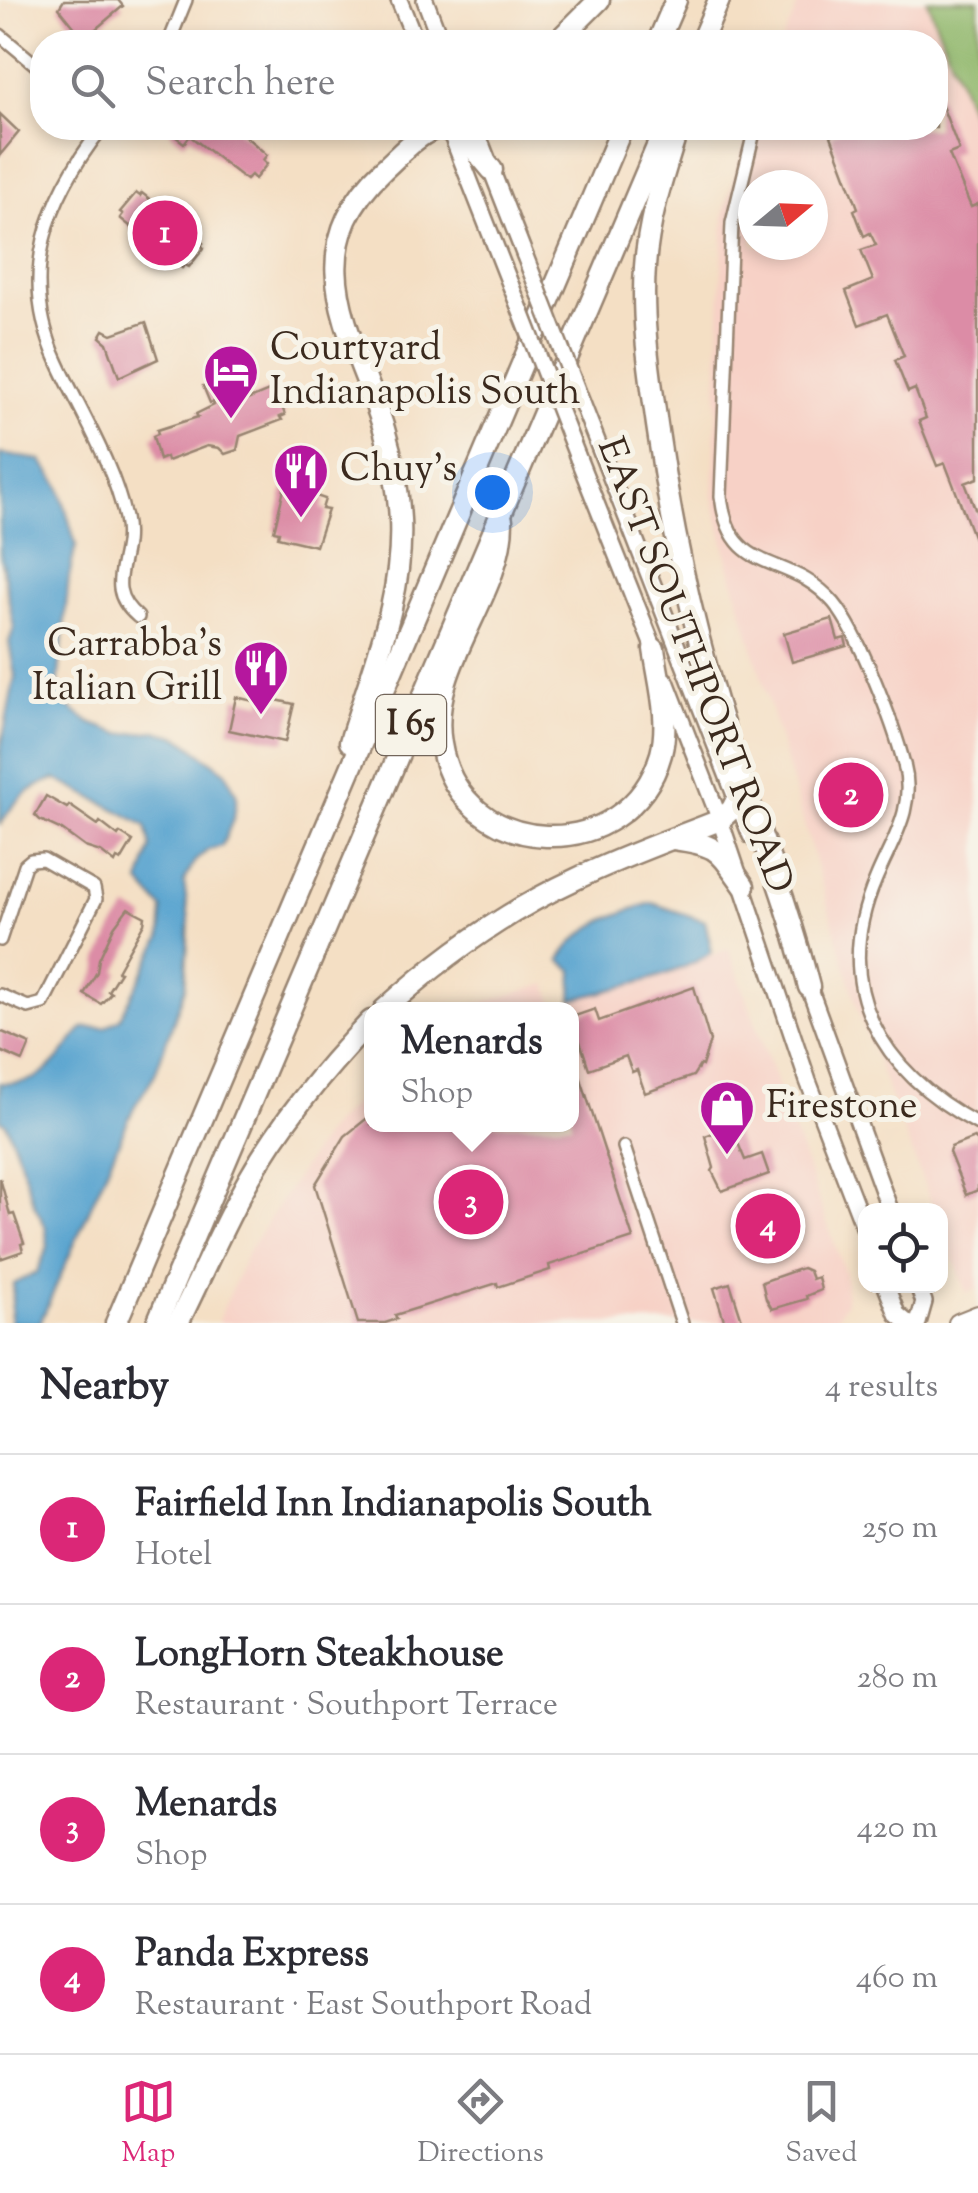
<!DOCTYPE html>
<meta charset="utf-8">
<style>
body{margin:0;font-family:"Sorts Mill Goudy",serif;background:#f2f2f3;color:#2b2b33}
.controls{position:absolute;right:30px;bottom:30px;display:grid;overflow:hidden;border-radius:20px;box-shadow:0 5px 15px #0003}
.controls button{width:90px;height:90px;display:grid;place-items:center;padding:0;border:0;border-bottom:2px solid #e1e1e2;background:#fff;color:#2b2b33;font:50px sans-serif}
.compass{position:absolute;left:738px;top:170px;width:90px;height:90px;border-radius:50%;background:#fff;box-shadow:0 5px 15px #0003;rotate:71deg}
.you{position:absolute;left:492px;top:492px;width:35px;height:35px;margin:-25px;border:8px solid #fff;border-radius:50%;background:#1a73e8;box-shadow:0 0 0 15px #1a73e833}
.badge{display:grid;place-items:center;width:65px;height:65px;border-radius:50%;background:#db2777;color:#fff;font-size:32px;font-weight:700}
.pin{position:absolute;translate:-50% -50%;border:5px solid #fff;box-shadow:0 2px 10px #0006}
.popup{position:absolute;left:364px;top:1002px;width:215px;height:130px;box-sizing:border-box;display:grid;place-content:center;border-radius:20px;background:#fff;filter:drop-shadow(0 2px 8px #0005);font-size:32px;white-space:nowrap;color:#7c7c81}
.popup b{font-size:38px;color:#2b2b33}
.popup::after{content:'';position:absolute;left:50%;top:100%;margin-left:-20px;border:20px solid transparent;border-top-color:#fff}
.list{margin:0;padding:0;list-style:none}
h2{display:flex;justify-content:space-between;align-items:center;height:130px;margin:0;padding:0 40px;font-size:42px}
h2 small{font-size:32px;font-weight:400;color:#7c7c81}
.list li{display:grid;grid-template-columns:65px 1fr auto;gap:30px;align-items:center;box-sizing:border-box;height:150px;padding:0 40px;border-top:2px solid #e1e1e2}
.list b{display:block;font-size:38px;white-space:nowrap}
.list p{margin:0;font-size:32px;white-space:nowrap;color:#7c7c81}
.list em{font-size:32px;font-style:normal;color:#7c7c81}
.icon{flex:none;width:55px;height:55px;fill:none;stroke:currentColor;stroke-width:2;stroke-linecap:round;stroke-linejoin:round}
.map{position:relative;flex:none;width:978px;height:1323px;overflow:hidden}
.search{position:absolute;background:#fff;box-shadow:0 5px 15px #0003;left:30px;right:30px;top:30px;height:110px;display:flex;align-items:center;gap:25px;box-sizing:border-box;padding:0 35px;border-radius:40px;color:#7c7c81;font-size:38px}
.sheet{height:730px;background:#fff}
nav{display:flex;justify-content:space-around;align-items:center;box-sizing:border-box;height:140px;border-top:2px solid #e1e1e2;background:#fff;font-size:28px;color:#7c7c81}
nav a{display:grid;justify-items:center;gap:5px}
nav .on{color:#db2777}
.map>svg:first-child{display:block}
.built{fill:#f7d1c6;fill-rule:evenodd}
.forest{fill:#90b76c;stroke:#667045;stroke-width:2.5}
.water{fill:#57a3cf;stroke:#496676;stroke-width:2.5}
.building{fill:#dc8ca6}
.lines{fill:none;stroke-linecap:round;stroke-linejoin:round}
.street-casing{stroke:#988471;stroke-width:16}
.secondary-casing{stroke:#988471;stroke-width:20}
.primary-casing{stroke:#988471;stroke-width:22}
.highway-casing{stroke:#988471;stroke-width:25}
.street{stroke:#fff;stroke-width:11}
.secondary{stroke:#fff;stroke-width:15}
.primary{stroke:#fff;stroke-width:18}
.highway{stroke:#fff;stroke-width:20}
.secondary-bridge-casing{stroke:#988471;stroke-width:20;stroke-linecap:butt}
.secondary-bridge{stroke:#fff;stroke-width:15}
.labels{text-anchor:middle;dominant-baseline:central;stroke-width:10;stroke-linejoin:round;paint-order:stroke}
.shield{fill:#f7f3e8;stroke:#73665b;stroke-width:2.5}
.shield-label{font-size:35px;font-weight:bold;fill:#3b2a1e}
.poi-label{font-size:38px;fill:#3b2a1e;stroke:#f7f3e8;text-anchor:start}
.street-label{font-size:38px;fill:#3b2a1e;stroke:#f7f3e8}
</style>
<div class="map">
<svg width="978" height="1323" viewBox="0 0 978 1323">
<rect width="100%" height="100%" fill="#f7f3e8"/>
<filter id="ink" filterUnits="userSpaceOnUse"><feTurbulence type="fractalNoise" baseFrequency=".01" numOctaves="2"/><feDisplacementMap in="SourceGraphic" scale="20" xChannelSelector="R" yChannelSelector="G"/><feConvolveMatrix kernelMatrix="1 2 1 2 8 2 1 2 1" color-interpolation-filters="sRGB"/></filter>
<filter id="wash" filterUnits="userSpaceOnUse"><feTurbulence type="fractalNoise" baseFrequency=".0048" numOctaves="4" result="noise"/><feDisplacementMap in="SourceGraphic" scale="40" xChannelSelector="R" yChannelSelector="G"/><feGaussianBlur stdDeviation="2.25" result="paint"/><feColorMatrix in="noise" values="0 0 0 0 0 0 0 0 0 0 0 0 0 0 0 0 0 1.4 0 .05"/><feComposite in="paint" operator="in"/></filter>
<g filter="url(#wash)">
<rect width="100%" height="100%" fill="#f4dfc4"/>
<g class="built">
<path d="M800,0H927L978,129V1289L967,1293L941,1226L940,1210H934L861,1020L729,565L713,497L724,212L749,128H936V42H782ZM753,185H813V245H753Z"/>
<path d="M729,949L845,1273L846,1301L834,1323H217L248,1251L329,1128L371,1088V1124H571V1010L461,1009L547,984L555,1008Z"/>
</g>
<path class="forest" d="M927,0H978V129Z"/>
<g class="water">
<path d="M0,454L41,460L59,485L76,545L69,577L58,685L63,703L90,723L121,734L156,731L179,737L226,772L237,796L234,817L222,846L208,850L194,862L184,882L189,921L185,988L155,1074L134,1107L40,1323H10L14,1284L37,1272L48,1246L45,1226L33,1202L20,1159L6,1124L0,1120V1083C47,1087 56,1059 83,1028L106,1027L120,1018L161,938L163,909L140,883L151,847L146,826C116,809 85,794 55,779C28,788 13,801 0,826V752L15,676L9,642L14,628L0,553Z"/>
<path d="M652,903L705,921L712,952C677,977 614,988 572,1000L573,970L560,960C579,926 615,914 652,903Z"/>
</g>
<g id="blocks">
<g class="building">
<path d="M64,0H118L123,6L84,39L59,8Z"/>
<path d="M936,90L959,150L949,154L971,207L978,204V478L965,483L978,516V549L945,463L937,466L919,421L926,418L915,389L908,392L895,360L904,356L887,314L859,325L846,291L873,280L861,250L876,245L870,233L864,236L854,210L858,208L831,136L843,128H936Z"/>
<path d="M0,114L19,132L0,155Z"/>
<path d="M170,128L237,129L267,155L263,160L267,164L255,179L251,175L246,180L190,136L184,143L171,133Z"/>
<path d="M136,193L140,196L142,193L167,213L175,204L188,214L180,224L203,243L201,245L204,248L189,267L185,265L182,268L120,218L123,214L120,212Z"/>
<path d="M146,322L158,359L119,377L107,343L100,337L104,330L112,334Z"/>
<path d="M220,380L227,398L223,399L224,403L237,399L238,404L271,390L273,394L277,392L285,415L280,417L282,420L240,436L237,450L225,454L219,448L207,446L167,461L166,457L159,460L153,436L158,434L157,430L198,417L196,414L214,405L213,402L210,403L203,386Z"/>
<path d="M288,486L325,499L322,509L328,510L316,546L278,537L279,532L274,531L284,489Z"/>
<path d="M832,619L838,640L845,638L847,646L792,662L784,633Z"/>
<path d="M236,697L262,703L263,697L294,704L285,742L229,730Z"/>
<path d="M867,771L875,810L840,820L833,797L825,796L823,788L829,786L828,782Z"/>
<path d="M46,796L67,808L69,805L98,825L100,822L118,836L120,833L133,841L121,861L117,859L115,863L101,852L85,847L62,830L40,820L35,815Z"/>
<path d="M128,908L145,917L144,923L117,971L120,972L108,991L111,993L101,1004L84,994L97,972L99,959L114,927Z"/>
<path d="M694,987L710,1041L702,1066L700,1065L693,1076L645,1093L637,1070L632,1072L626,1056L589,1069L572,1017L595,1009L599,1021Z"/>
<path d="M0,1031L30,1044L23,1061L0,1051Z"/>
<path d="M578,1070L633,1238L549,1265L550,1270L498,1287L497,1283L395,1315L397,1319L385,1323H358L315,1185L345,1136L371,1115V1124H571V1072Z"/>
<path d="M731,1126L745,1160L762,1154L769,1174L722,1191L712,1171L714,1168L705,1136Z"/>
<path d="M974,1138L978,1141V1190L966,1195L949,1152L951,1147Z"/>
<path d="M0,1178L10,1215L14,1214L24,1243L21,1244L23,1251L0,1259Z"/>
<path d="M782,1211L788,1230L754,1241L748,1223Z"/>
<path d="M802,1268L809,1271L812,1279L818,1277L821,1290L806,1296L807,1299L772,1309L766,1299L762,1282Z"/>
<path d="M730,1283L743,1323H725L714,1288Z"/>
</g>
</g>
</g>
<g filter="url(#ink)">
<use href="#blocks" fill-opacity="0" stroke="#988471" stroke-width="2.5"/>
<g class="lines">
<g class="street-casing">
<g id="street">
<path d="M0,35L42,70"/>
<path d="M169,42L186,0"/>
<path d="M102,128C47,198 17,276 58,363C81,413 113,463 125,518C134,561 100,585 138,617"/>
<path d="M755,128L732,223L721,496C730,579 789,550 834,603C859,633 894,725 904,764C916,809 892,840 876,879C829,988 881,1072 978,1124"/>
<path d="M0,940L25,865L31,860L43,859L94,888L96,899L43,1003L28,1007L0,995"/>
<path d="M624,1147L682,1323"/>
</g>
</g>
<g class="secondary-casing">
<g id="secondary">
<path d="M399,0L416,42"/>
<path d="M425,0L441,42"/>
<path d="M449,128L511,286"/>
<path d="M475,128L525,256"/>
<path d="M591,426L751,836"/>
<path d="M578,458L658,659"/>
<path d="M666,681L720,820L808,1081L866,1232"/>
<path d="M806,979L890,1210"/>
<path d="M886,1286L897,1314L908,1323"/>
<path d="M918,1286L924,1302L918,1323"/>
</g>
</g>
<g class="primary-casing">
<path id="primary" d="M958,1323L978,1315"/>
</g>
<g class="highway-casing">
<g id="highway">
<path d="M557,42L599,0"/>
<path d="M658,42L676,0"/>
<path d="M701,42L719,0"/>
<path d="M443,128L465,138L492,170"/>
<path d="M678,128C664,173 648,219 645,267C641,319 650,374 657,425C673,540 699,654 736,764C762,839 790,910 809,987"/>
<path d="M502,520C503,597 427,664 441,744C460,862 629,868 661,754C670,720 659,683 654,649"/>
<path d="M350,742C372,668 404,598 400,519C398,489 393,458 384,429C355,335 293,254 384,169C400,155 417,134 438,128"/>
<path d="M674,839C719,845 718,850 744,886"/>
<path d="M384,1010C442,957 505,912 576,879C623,856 672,839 720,820L732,809L737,799"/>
<path d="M116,1323L622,128"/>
<path d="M157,1323L665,128"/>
<path d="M178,1323C202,1275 223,1225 249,1179C282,1120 325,1069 371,1021"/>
</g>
</g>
<use href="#street" class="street"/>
<use href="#secondary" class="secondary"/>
<use href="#primary" class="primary"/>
<use href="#highway" class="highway"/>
<g class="secondary-bridge-casing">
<g id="secondary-bridge">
<path d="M525,256L591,426"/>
<path d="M511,286L578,458"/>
</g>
</g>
<use href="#secondary-bridge" class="secondary-bridge"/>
</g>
</g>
<defs>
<g id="hotel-pin" transform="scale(2.875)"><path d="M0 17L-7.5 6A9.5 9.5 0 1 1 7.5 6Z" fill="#b5179e" stroke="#f7f3e8"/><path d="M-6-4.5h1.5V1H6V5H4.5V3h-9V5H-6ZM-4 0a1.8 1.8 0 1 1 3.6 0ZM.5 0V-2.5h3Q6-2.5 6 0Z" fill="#fff"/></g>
<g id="restaurant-pin" transform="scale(2.875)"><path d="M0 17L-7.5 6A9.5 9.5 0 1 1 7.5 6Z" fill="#b5179e" stroke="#f7f3e8"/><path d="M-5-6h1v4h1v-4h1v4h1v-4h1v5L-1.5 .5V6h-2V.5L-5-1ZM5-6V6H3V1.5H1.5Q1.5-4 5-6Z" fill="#fff"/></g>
<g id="shop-pin" transform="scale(2.875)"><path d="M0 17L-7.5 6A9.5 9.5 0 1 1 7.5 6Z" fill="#b5179e" stroke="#f7f3e8"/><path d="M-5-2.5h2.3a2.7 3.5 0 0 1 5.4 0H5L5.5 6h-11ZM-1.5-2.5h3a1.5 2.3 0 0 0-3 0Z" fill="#fff"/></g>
</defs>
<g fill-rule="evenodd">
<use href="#hotel-pin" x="231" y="372"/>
<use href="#restaurant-pin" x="301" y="471"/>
<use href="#restaurant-pin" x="261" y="668"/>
<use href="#shop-pin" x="727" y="1108"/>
</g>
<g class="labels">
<rect class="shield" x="376" y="695" width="70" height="60" rx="8"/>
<g class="shield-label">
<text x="411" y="725">I 65</text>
</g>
<g class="poi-label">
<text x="270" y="350">Courtyard<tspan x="270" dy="44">Indianapolis South</tspan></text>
<text x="340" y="471">Chuy's</text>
<text x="222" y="646" text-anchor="end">Carrabba's<tspan x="222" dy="44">Italian Grill</tspan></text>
<text x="766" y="1108">Firestone</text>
</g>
<g class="street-label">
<text transform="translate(693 666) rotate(69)">EAST SOUTHPORT ROAD</text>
</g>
</g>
</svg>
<div class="controls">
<button><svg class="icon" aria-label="locate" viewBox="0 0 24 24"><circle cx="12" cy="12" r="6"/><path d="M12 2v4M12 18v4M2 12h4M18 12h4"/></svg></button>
</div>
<svg class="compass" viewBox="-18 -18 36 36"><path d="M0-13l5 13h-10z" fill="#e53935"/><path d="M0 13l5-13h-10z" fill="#7c7c81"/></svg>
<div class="you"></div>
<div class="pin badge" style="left:165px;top:233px">1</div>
<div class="pin badge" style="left:851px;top:795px">2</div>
<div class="pin badge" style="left:471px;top:1202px">3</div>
<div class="popup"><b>Menards</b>Shop</div>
<div class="pin badge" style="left:768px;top:1226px">4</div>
<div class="search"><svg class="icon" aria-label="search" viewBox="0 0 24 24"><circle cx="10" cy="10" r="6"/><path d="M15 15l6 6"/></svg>Search here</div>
</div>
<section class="sheet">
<h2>Nearby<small>4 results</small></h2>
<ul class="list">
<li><span class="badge">1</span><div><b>Fairfield Inn Indianapolis South</b><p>Hotel</p></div><em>250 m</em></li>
<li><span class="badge">2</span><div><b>LongHorn Steakhouse</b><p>Restaurant · Southport Terrace</p></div><em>280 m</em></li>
<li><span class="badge">3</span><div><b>Menards</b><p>Shop</p></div><em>420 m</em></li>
<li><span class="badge">4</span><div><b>Panda Express</b><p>Restaurant · East Southport Road</p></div><em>460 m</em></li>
</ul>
</section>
<nav>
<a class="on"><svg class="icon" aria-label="map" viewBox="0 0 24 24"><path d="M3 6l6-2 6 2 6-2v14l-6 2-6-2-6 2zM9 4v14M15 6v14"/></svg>Map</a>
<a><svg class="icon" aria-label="directions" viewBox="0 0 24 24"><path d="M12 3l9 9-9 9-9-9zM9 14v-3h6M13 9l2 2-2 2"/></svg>Directions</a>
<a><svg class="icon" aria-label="saved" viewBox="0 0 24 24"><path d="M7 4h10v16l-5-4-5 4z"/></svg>Saved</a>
</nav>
